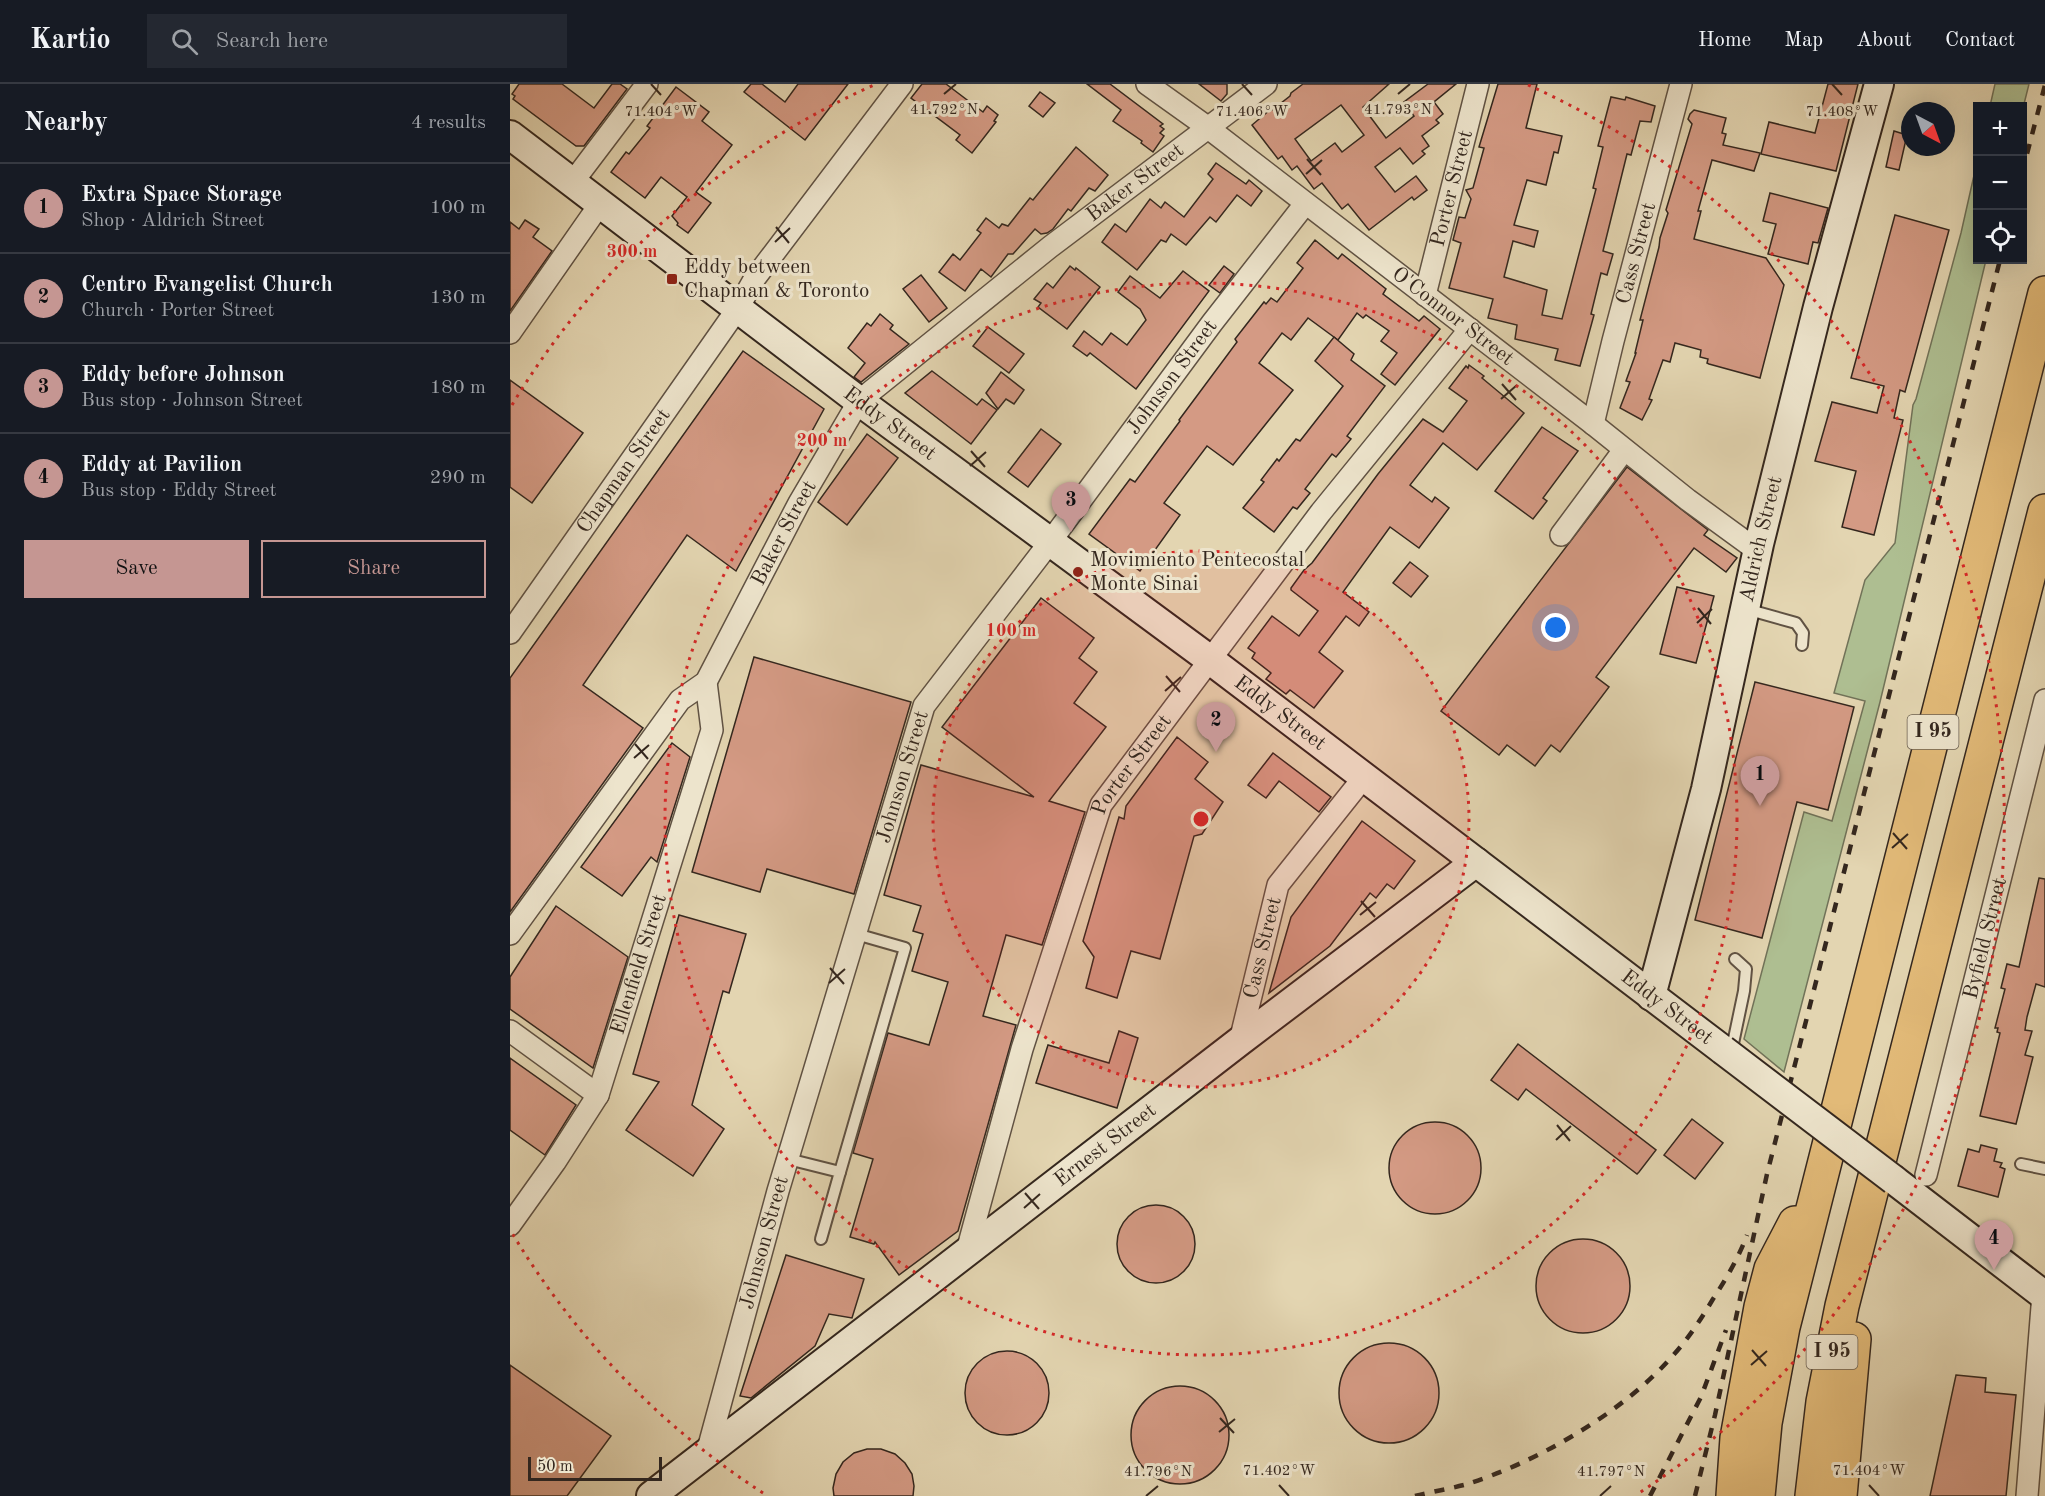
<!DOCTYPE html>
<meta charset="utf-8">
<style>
body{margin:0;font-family:"Old Standard TT",serif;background:#242831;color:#f1f3f6}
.controls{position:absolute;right:18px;top:18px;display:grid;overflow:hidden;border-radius:0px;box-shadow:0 6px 24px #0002}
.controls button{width:54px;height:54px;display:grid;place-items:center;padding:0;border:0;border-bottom:2px solid #363941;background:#171b24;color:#f1f3f6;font:30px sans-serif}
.compass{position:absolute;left:1391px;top:18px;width:54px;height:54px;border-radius:50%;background:#171b24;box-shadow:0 6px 24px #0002;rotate:139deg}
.scale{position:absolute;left:18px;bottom:15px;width:134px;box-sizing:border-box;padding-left:6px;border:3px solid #34271e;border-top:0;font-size:16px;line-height:21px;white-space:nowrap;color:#34271e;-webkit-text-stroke:4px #ede4cc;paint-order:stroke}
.you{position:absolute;left:1046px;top:544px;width:21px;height:21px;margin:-15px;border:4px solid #fff;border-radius:50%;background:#1a73e8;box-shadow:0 0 0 9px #1a73e833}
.badge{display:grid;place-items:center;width:39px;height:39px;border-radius:50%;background:#c59692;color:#111;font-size:20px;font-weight:700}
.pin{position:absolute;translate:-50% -50px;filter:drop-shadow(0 2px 3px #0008)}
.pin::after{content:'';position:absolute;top:32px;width:21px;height:18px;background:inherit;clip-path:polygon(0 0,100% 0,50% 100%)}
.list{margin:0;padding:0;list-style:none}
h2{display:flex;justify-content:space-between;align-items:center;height:78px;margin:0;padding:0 24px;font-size:26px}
h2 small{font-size:20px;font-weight:400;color:#9ea1a6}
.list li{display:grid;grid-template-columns:39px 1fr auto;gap:18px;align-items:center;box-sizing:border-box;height:90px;padding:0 24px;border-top:2px solid #363941}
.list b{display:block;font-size:22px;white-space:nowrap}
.list p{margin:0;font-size:20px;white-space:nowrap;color:#9ea1a6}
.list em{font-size:20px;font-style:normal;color:#9ea1a6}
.actions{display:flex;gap:12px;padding:18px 24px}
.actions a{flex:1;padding:14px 0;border:2px solid #c59692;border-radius:0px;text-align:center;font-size:21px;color:#c59692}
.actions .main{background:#c59692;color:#111}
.icon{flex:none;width:33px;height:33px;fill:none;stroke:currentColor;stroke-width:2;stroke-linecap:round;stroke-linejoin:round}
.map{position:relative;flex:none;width:1535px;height:1412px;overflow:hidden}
header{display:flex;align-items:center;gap:36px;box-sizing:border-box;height:84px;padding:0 30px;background:#171b24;border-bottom:2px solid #363941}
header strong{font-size:28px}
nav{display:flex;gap:33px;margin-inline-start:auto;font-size:21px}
.search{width:420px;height:54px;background:#242831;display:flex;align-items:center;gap:15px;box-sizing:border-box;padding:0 21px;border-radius:0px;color:#9ea1a6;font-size:22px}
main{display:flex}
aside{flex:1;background:#171b24}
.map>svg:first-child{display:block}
.green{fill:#aebe91;stroke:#717258;stroke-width:1.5}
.building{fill:#d49a84;stroke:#34271e;stroke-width:1.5;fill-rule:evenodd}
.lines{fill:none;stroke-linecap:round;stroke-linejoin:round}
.lane-casing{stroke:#605243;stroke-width:14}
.street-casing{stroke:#605243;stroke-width:24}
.secondary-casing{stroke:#34271e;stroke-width:32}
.highway-casing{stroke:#34271e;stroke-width:36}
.lane{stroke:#ede4cc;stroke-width:10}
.street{stroke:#ede4cc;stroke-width:21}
.secondary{stroke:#ede4cc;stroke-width:28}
.highway{stroke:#e2ba78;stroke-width:33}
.rail{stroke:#34271e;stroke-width:4.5;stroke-dasharray:10 10;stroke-linecap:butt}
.secondary-bridge-casing{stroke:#34271e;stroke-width:32;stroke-linecap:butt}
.secondary-bridge{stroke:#ede4cc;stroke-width:28}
.ticks{fill:none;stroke:#34271e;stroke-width:2}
.ring{fill:none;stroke:#d62828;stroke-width:3;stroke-dasharray:3 6}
.poi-dot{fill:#8f2418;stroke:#ede4cc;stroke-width:2}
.labels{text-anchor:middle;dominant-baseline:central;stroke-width:6;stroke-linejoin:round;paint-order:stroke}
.shield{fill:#ede4cc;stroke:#6c6052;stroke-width:1.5}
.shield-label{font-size:20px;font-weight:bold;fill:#34271e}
.street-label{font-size:21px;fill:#34271e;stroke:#ede4cc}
.poi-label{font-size:21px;fill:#34271e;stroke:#ede4cc;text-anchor:start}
.ticks-label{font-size:15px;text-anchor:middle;fill:#34271e;stroke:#ede4cc;stroke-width:6;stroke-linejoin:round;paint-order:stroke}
.centre{fill:#d62828;stroke:#ede4cc;stroke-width:3}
.ring-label{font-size:18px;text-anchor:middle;font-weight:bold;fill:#d62828;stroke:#ede4cc;stroke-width:6;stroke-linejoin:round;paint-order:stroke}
</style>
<header>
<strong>Kartio</strong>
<div class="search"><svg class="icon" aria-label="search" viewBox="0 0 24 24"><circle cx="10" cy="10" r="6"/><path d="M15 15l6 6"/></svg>Search here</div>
<nav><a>Home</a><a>Map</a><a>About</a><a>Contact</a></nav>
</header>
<main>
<aside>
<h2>Nearby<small>4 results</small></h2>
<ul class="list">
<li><span class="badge">1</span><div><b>Extra Space Storage</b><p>Shop · Aldrich Street</p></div><em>100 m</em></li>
<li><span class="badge">2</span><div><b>Centro Evangelist Church</b><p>Church · Porter Street</p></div><em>130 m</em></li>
<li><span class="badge">3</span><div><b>Eddy before Johnson</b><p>Bus stop · Johnson Street</p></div><em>180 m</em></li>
<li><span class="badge">4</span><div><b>Eddy at Pavilion</b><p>Bus stop · Eddy Street</p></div><em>290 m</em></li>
</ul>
<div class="actions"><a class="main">Save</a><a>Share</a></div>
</aside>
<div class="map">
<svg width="1535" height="1412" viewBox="0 0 1535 1412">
<rect width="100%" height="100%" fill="#e3d5b1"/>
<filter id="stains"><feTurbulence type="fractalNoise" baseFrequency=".00333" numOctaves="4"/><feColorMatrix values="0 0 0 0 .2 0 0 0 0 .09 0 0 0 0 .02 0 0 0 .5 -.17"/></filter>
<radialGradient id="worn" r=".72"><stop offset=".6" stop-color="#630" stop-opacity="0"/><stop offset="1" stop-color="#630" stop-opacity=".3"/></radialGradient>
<g class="green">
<path d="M1485,0H1519L1513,24L1512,22H1480Z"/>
<path d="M1467,78L1468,176H1476L1370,618L1274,988L1234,955L1294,728L1322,737L1355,617L1324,609L1355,496L1385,459L1403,321L1406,315L1451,149Z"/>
</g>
<g class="building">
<path d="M9,0H52L84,24L102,0H110L117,5L74,62H66L3,15L5,12L2,10Z"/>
<path d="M241,0H252L275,18L288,0H338L295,56L234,8Z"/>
<path d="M412,0H436L473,28L477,22L488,31L484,37L486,38L462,69L446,56L450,51L401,14Z"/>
<path d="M577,0H600L653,40L650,42L654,45L650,49L654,52L643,68L631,59L632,57L603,37L611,26Z"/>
<path d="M689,0H717V10L711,17Z"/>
<path d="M793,0H879L853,23L876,54L904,32L894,18L918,0H946L924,18L933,30L926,36L929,39L912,52L919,62L912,67L915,70L903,80L890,64L865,83L885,108L906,92L917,106L904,116L902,113L859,146L838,120L832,125L812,99L804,105L787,82L782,86L772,72L768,75L742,41L761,25L762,26L780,12L781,9ZM831,21L854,51L832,68L825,59L801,77L785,55Z"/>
<path d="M988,0H1027L1016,44L1052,52L1048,69L1044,68L1036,101L1017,96L1004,141L1028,147L1024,163L1003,157L994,193L1037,206L1032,231L1052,235L1086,105L1083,104L1093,63L1088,62L1101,13L1115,16L1116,13L1145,22L1141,38L1130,37L1121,71L1117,70L1093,167L1103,170L1097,191L1091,189L1081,230L1084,231L1070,282L1045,276L1048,265L1005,255L1007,241L978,234L983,215L939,204L951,159L943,156L949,133L955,134L961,115L956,106L963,104L974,64L969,63Z"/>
<path d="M1318,0H1348L1326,87L1251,70L1259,38L1305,49Z"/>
<path d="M166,3L199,28L192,37L222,61L186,108L201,119L178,149L167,141L168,139L162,132L177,113L151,93L135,114L101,88L116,68L119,70L140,44L137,42Z"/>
<path d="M530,8L545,19L533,33L519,22Z"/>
<path d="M1184,26L1216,34L1212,49L1216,50L1213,61L1250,69L1244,87L1202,76L1188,127H1191L1184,155L1256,174L1274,201L1250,294L1199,280L1197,279L1198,275L1190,273L1191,266L1165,259L1160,278L1153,276L1139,315L1142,316L1132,336L1110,324L1120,298L1116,297L1126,269H1125L1133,236H1130L1149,163L1150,154L1158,129L1156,126L1182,40L1178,35L1180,30Z"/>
<path d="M1384,47L1397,51L1389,86L1376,83Z"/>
<path d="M566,63L598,91L585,107L579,104L561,127L558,125L543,145L537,149L531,150L525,145L503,170H498L481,193L471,185L455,207L429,188L443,170L450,176L471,149L467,146L476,134L489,144L492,140L498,142L520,114L523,116Z"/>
<path d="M706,79L736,100L739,96L752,107L741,122L727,111L706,138L700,133L676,161L661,150L656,158L651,156L627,186L592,158L605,140L616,148L640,115L651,124L655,118L674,133L703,95L698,90Z"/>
<path d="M1260,109L1318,124L1308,159L1303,158L1298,180L1258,170L1266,140L1253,137Z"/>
<path d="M1385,131L1439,146L1395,308L1390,306L1384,334L1393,336L1364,451L1332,443L1346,387L1305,377L1322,318L1367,329L1374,302L1341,294Z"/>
<path d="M15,136L29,145L23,153L42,167L0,227V138L9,145Z"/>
<path d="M805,156L828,175L832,170L861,193L876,205L873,210L909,237L914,232L930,245L885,301L871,290L887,269L871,257L879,247L856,231L853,234L847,229L828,256L798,234L781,256L772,249L749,279L783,306L723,381L697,362L654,419L670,431L630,487L579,450L620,395L625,398L650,364L670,337L669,336L727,258L725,255L754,218L756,220L761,214L767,218L793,184L787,179Z"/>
<path d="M560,182L565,186L566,184L590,203L557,245L528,223L531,219L524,215L537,199L543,204Z"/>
<path d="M714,182L724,190L710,209L699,201Z"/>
<path d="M673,187L699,207L626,305L580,269L577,272L563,262L574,247L592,261L601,249L617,261L636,236L630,225L608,208L620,192L650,214Z"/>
<path d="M411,191L437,224L419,238L393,205Z"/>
<path d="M370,230L383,241L380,245L399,260L351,298L344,293L355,279L338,264L357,239L361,242Z"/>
<path d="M478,243L514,270L499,289L463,262Z"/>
<path d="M824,253L844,270L841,276L875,302L837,352L841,355L826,373L822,370L795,405L800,409L787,425L783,423L764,448L733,424L754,398L751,396L767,375L769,377L786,355L790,357L833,302L805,277Z"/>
<path d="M233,267L314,325L226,487L177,451L73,601L133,644L0,828V594Z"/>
<path d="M959,281L974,292L972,294L1014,329L967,386L933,359L900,401L922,418L925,413L939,424L909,464L880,443L833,508L859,528L849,542L836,532L809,568L833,587L804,624L780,606L776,610L756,595L761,589L742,574L745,569L738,564L762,532L789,552L808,527L781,506V504L794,486L802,479L868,390L913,335L933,348L957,317L939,304L956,282L958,284Z"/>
<path d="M422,287L467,321L472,315L487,326L461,360L395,309Z"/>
<path d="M491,288L514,306L504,320L496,315L488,325L476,309Z"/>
<path d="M0,296L73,349L22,419L0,403Z"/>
<path d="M1032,343L1068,367L1033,414L1037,417L1023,435L985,407Z"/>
<path d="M531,345L551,360L518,403L498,388Z"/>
<path d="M357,350L388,374L337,441L308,418Z"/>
<path d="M1117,383L1198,446L1194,451L1227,474L1216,488L1184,464L1086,593L1099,603L1050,668L1041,661L1025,682L997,661L989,671L931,627Z"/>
<path d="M900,478L918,492L901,513L883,499Z"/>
<path d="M1167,503L1204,512L1186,579L1150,570Z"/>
<path d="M531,514L584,554L569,574L587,588L564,619L596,643L539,717L575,728L532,861L496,851L473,932L506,941L448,1147L389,1191L365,1158L364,1160L340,1153L363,1075L343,1069L378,949L419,961L438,898L402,887L413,850L403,847L411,822L374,811L411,681L524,713L432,643Z"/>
<path d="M244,573L401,618L344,810L257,785L250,808L182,788Z"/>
<path d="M1245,598L1344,623L1318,726L1287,718L1252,854L1185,836Z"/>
<path d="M667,653L698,678L685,695L713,718L692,750L684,752L650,875L621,867L607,914L576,904L584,873L573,857L609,733L614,735L616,722Z"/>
<path d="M162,659L180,673L147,778L141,773L112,812L71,783Z"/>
<path d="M763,669L821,713L809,728L769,697L756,714L738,701Z"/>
<path d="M852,737L905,777L884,805L877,800L866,814L860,809L820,862L759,909L781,833Z"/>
<path d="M1529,794L1535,795V903L1526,900L1517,933L1515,946L1522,947L1515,971L1523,973L1506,1040L1470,1032L1490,949L1487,948L1488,944H1485L1495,905L1491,904L1497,880L1509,883Z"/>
<path d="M46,822L118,873L83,984L0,925V893Z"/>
<path d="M169,831L236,850L219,909L213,907L182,1021L214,1045L183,1092L116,1046L149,998L123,990Z"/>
<path d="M609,947L628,954L607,1024L526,999L538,961L599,979Z"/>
<path d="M1008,960L1146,1066L1129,1088L1127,1090L1016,1005L1008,1016L981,996Z"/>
<path d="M0,974L66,1021L35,1071L0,1046Z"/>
<path d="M1182,1035L1213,1059L1185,1095L1154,1071Z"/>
<circle cx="925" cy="1084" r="46"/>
<path d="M1471,1061L1487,1065L1484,1077L1492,1079L1490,1083L1495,1085L1488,1113L1448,1102L1458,1065L1469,1068Z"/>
<circle cx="646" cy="1160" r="39"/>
<circle cx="1073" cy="1202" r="47"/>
<path d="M276,1171L354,1195L342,1234L319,1230L305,1262L241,1314L230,1312Z"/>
<circle cx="879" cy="1309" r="50"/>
<circle cx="497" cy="1309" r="42"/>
<path d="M0,1281L101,1352L57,1412H0Z"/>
<path d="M1446,1291L1476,1294L1475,1308L1506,1311L1496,1412H1420Z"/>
<circle cx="670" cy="1351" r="49"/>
<path d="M357,1365H371L385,1370L395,1379L402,1390L404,1402L403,1412H324L323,1404L326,1390L333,1378L344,1369Z"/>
</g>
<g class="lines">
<g class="lane-casing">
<g id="lane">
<path d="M1236,525L1286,539L1293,549L1292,561"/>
<path d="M1221,969L1234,907L1236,885L1225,875"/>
<path d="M278,1075L330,1088L311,1155"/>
<path d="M1511,1080L1535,1085"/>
<path d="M330,1088L395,864L346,850"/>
</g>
</g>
<g class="street-casing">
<g id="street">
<path id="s1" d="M637,0L693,40L1083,340L1178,416L1248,467"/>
<path d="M62,99L137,0"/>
<path id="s2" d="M915,211L968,0"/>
<path d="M0,249L90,120"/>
<path id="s3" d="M1083,340L1103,257L1171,0"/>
<path d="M1051,451L1114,366"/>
<path id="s4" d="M0,549L228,224L245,194L392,0"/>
<path id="s5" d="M0,850L170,616L196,598L289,419L349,317L540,163L756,0"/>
<path d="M0,947L88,1011"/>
<path id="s6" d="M730,957L768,801L854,693"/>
<path id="s7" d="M1416,1091L1535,616"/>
<path id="s8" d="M0,1141L45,1078L88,1011L202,646L196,598"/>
<path id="s9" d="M457,1167L512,965L591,721L811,428L960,245"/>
<path id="s10" d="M197,1369L268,1107L414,622L540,458L702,239L795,120"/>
<path d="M1517,1412L1533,1210"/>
</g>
</g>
<g class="secondary-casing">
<g id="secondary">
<path id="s11" d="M0,51L349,317L695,572L1213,966"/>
<path id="s12" d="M1141,912L1196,705L1249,460L1308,223L1369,0"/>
<path d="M1384,1096L1535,1212"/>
<path id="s13" d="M141,1412L730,957L966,778"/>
</g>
</g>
<g class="highway-casing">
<g id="highway">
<path d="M1223,1412L1227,1354L1251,1223L1261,1185L1285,1139"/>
<path d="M1248,1412L1255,1339L1273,1243L1535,209"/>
<path d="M1302,1412L1313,1318L1332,1222L1535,427"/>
<path d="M1330,1412L1344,1255"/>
</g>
</g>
<use href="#lane" class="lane"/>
<use href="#street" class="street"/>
<use href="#secondary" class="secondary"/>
<use href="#highway" class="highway"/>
<g class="rail">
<path d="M1512,89L1535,1"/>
<path d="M905,1412C921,1408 938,1405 954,1401C1023,1380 1109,1331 1158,1277C1176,1258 1190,1237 1203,1215C1216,1195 1229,1173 1237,1151"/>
<path d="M1140,1412L1191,1313L1216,1246"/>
<path d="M1185,1412L1205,1331L1257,1090L1490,176"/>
</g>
<g class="secondary-bridge-casing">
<path id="secondary-bridge" d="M1213,966L1384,1096"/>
</g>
<use href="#secondary-bridge" class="secondary-bridge"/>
</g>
<path class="ticks" d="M141,0L151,11M732,0L742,11M1322,0L1332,11M434,10L446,0M888,10L900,0M797,75L811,91M796,90L812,76M266,143L279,159M265,158L280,144M992,300L1006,316M991,315L1007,301M461,367L475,383M460,382L476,368M1188,524L1201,540M1187,539L1202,525M656,592L670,608M655,607L671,593M125,660L138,675M124,674L139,661M1383,749L1397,765M1382,764L1398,750M851,817L865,833M850,831L866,818M320,884L334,900M319,899L335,885M1047,1041L1060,1057M1046,1056L1061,1042M515,1109L529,1125M514,1124L530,1110M1242,1266L1256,1282M1241,1281L1257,1267M710,1334L724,1349M709,1348L725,1335M769,1401L779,1412M1359,1401L1369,1412M636,1412L648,1402M1090,1412L1101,1402"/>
<circle cx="691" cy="735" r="268" fill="#d62828" fill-opacity=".12"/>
<g class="ring">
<circle cx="691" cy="735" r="268"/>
<circle cx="691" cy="735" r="536"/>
<path d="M253 1409A804 804 0 0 1 2 1149M2 321A804 804 0 0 1 364 1M1018 1A804 804 0 0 1 1129 1409"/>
</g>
<g class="poi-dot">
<rect x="156" y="189" width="12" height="12" rx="3"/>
<circle cx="568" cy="488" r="6"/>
</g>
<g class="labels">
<g class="shield">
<rect x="1397.5" y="631" width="51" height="34" rx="4.5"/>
<rect x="1296.5" y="1251" width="51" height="34" rx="4.5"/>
</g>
<g class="shield-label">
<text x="1423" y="648">I 95</text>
<text x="1322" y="1268">I 95</text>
</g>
<g class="street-label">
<text stroke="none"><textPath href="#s5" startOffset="993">Baker Street</textPath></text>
<text stroke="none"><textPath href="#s2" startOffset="110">Porter Street</textPath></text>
<text stroke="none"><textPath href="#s3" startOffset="176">Cass Street</textPath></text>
<text stroke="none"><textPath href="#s1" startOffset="384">O'Connor Street</textPath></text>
<text stroke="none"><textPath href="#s10" startOffset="1190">Johnson Street</textPath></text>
<text stroke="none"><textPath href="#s11" startOffset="477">Eddy Street</textPath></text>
<text stroke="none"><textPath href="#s4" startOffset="198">Chapman Street</textPath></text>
<text stroke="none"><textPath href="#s5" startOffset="489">Baker Street</textPath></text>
<text stroke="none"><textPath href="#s12" startOffset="470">Aldrich Street</textPath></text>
<text stroke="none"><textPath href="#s11" startOffset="963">Eddy Street</textPath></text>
<text stroke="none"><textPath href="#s9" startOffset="516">Porter Street</textPath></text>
<text stroke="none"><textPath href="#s10" startOffset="704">Johnson Street</textPath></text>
<text stroke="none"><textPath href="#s7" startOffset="244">Byfield Street</textPath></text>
<text stroke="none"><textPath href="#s6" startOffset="96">Cass Street</textPath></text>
<text stroke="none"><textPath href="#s8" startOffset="294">Ellenfield Street</textPath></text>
<text stroke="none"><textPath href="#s11" startOffset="1449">Eddy Street</textPath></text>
<text stroke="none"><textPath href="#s13" startOffset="574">Ernest Street</textPath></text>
<text stroke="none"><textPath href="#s10" startOffset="218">Johnson Street</textPath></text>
</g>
<g class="poi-label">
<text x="174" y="183">Eddy between<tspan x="174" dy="24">Chapman &amp; Toronto</tspan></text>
<text x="580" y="476">Movimiento Pentecostal<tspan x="580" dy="24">Monte Sinai</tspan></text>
</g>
</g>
<g class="ticks-label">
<text x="434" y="30">41.792°N</text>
<text x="888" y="30">41.793°N</text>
<text x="151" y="32">71.404°W</text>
<text x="742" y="32">71.406°W</text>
<text x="1332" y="32">71.408°W</text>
<text x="769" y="1391">71.402°W</text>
<text x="1359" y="1391">71.404°W</text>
<text x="648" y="1392">41.796°N</text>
<text x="1101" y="1392">41.797°N</text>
</g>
<circle cx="691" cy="735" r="9" class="centre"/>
<g class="ring-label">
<text x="122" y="173">300 m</text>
<text x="312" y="362">200 m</text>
<text x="501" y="552">100 m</text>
</g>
<rect width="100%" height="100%" filter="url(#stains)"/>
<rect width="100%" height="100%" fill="url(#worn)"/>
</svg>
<div class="controls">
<button>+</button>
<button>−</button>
<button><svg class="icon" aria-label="locate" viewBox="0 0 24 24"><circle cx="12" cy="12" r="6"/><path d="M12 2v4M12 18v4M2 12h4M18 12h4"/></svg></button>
</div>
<svg class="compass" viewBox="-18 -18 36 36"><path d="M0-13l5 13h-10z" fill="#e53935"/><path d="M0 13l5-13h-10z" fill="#9ea1a6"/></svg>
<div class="scale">50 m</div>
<div class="you"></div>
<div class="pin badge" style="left:1250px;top:722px">1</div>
<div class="pin badge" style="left:706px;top:668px">2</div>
<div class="pin badge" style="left:561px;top:448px">3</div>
<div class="pin badge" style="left:1484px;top:1186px">4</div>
</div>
</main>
